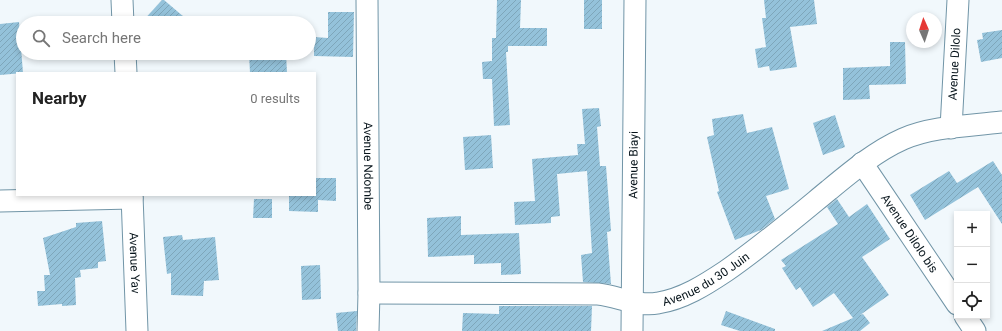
<!DOCTYPE html>
<meta charset="utf-8">
<style>
body{margin:0;font-family:Roboto,sans-serif;background:#f2f2f2;color:#222}
.controls{position:absolute;right:12px;bottom:12px;display:grid;overflow:hidden;border-radius:0px;box-shadow:0 2px 6px #0003}
.controls button{width:36px;height:36px;display:grid;place-items:center;padding:0;border:0;border-bottom:1px solid #e0e0e0;background:#fff;color:#222;font:20px sans-serif}
.compass{position:absolute;left:906px;top:12px;width:36px;height:36px;border-radius:50%;background:#fff;box-shadow:0 2px 6px #0003;rotate:357deg}
.list{margin:0;padding:0;list-style:none}
h2{display:flex;justify-content:space-between;align-items:center;height:52px;margin:0;padding:0 16px;font-size:17px}
h2 small{font-size:13px;font-weight:400;color:#767676}
.icon{flex:none;width:22px;height:22px;fill:none;stroke:currentColor;stroke-width:2;stroke-linecap:round;stroke-linejoin:round}
.map{position:relative;flex:none;width:1002px;height:331px;overflow:hidden}
.search{position:absolute;background:#fff;box-shadow:0 2px 6px #0003;left:16px;top:16px;width:300px;height:44px;display:flex;align-items:center;gap:10px;box-sizing:border-box;padding:0 14px;border-radius:22px;color:#767676;font-size:15px}
.panel{position:absolute;background:#fff;box-shadow:0 2px 6px #0003;left:16px;top:72px;width:300px;height:124px;border-radius:0px}
.map>svg:first-child{display:block}
.building{fill:url(#building-hatch)}
.lines{fill:none;stroke-linecap:round;stroke-linejoin:round}
.minor-casing{stroke:#7195a7;stroke-width:23}
.minor{stroke:#fff;stroke-width:21}
.labels{text-anchor:middle;dominant-baseline:central;stroke-width:3.5;stroke-linejoin:round;paint-order:stroke}
.street-label{font-size:12px;fill:#06131a;stroke:#fff}
</style>
<div class="map">
<svg width="1002" height="331" viewBox="0 0 1002 331">
<defs>
<pattern id="building-hatch" width="6" height="6" patternUnits="userSpaceOnUse"><rect width="6" height="6" fill="#94c2da"/><path d="M-1 1l2-2M0 6l6-6M5 7l2-2" fill="none" stroke="#7ea6ba"/></pattern>
</defs>
<rect width="100%" height="100%" fill="#f1f8fc"/>
<g class="building">
<path d="M162,0H164L191,23H141Z"/>
<path d="M497,0H521L520,28H547V46H508V52H506L510,125L494,126L492,79H483L482,62L492,61V38H496Z"/>
<rect x="584" y="0" width="18" height="29"/>
<path d="M764,0H814L817,24L790,27L797,67L770,71L769,66L758,68L755,49L766,47L762,18H766Z"/>
<path d="M328,12H354L353,57L314,56V37L328,38Z"/>
<path d="M19,22L23,73L0,75V24Z"/>
<path d="M1002,30V58L981,62L977,40L983,39L982,33Z"/>
<path d="M890,42H905L906,84L869,85L870,99L843,100V68L890,66Z"/>
<path d="M249,53H286L287,73H250Z"/>
<path d="M599,108L601,126L597,127L600,166H606L611,231L607,232L611,284L583,282L581,255L592,253L587,171L557,174L560,216L551,217V223L515,225L514,202L535,201L532,159L578,155L577,144H585L582,109Z"/>
<path d="M743,114L747,133L772,127L789,189L766,196L775,219L761,230L735,240L717,192L719,191L707,137L714,135L712,119Z"/>
<path d="M835,115L845,147L823,155L813,123Z"/>
<path d="M491,135L493,168L465,170L463,137Z"/>
<path d="M993,161L1002,175V224L978,187L925,220L910,195L949,171L957,183Z"/>
<path d="M315,178H336V201L318,200V212L289,211V195H315Z"/>
<path d="M254,199H272V218H253Z"/>
<path d="M837,199L849,217L867,204L890,239L862,257L889,295L860,315L863,314L870,323L860,331H822L853,318L834,293L813,307L800,287L796,290L782,268L786,266L781,260L838,224L827,207Z"/>
<path d="M461,216V235L519,233L521,274L501,275V263L474,264V255L428,257L427,218Z"/>
<path d="M102,221L106,261L98,262V268L80,270L81,277L75,278L76,305L62,306V304L38,306L37,291H45L44,275H50L43,238L76,227V223Z"/>
<path d="M182,235L183,240L215,237L219,280L204,281L203,296L171,295V273L167,274L163,237Z"/>
<path d="M320,265L321,299L302,300L301,266Z"/>
<path d="M499,306H592L591,331H462L463,313L499,314Z"/>
<path d="M357,311L356,331H338L336,313Z"/>
<path d="M726,311L775,329V331H740L721,325Z"/>
</g>
<g class="lines">
<g class="minor-casing">
<g id="minor">
<path d="M122,0L123,23"/>
<path id="s1" d="M367,0L369,293L368,331"/>
<path d="M125,53L126,73"/>
<path id="s2" d="M951,128L958,0"/>
<path id="s3" d="M862,163L957,304"/>
<path id="s4" d="M132,195L137,331"/>
<path d="M0,201L132,198"/>
<path id="s5" d="M369,293L598,294C618,296 638,307 658,303C683,299 705,285 726,271C762,246 795,218 829,190C852,171 876,151 903,139C933,126 970,126 1002,122"/>
<path d="M965,316L975,331"/>
<path id="s6" d="M632,331L635,0"/>
</g>
</g>
<use href="#minor" class="minor"/>
</g>
<g class="labels">
<g class="street-label">
<text stroke="none"><textPath href="#s2" startOffset="64">Avenue Dilolo</textPath></text>
<text stroke="none"><textPath href="#s1" startOffset="166">Avenue Ndombe</textPath></text>
<text stroke="none"><textPath href="#s6" startOffset="166">Avenue Biayi</textPath></text>
<text stroke="none"><textPath href="#s3" startOffset="85">Avenue Dilolo bis</textPath></text>
<text stroke="none"><textPath href="#s4" startOffset="68">Avenue Yav</textPath></text>
<text stroke="none"><textPath href="#s5" startOffset="344">Avenue du 30 Juin</textPath></text>
</g>
</g>
</svg>
<div class="controls">
<button>+</button>
<button>−</button>
<button><svg class="icon" aria-label="locate" viewBox="0 0 24 24"><circle cx="12" cy="12" r="6"/><path d="M12 2v4M12 18v4M2 12h4M18 12h4"/></svg></button>
</div>
<svg class="compass" viewBox="-18 -18 36 36"><path d="M0-13l5 13h-10z" fill="#e53935"/><path d="M0 13l5-13h-10z" fill="#767676"/></svg>
<div class="search"><svg class="icon" aria-label="search" viewBox="0 0 24 24"><circle cx="10" cy="10" r="6"/><path d="M15 15l6 6"/></svg>Search here</div>
<section class="panel">
<h2>Nearby<small>0 results</small></h2>
<ul class="list">
</ul>
</section>
</div>
